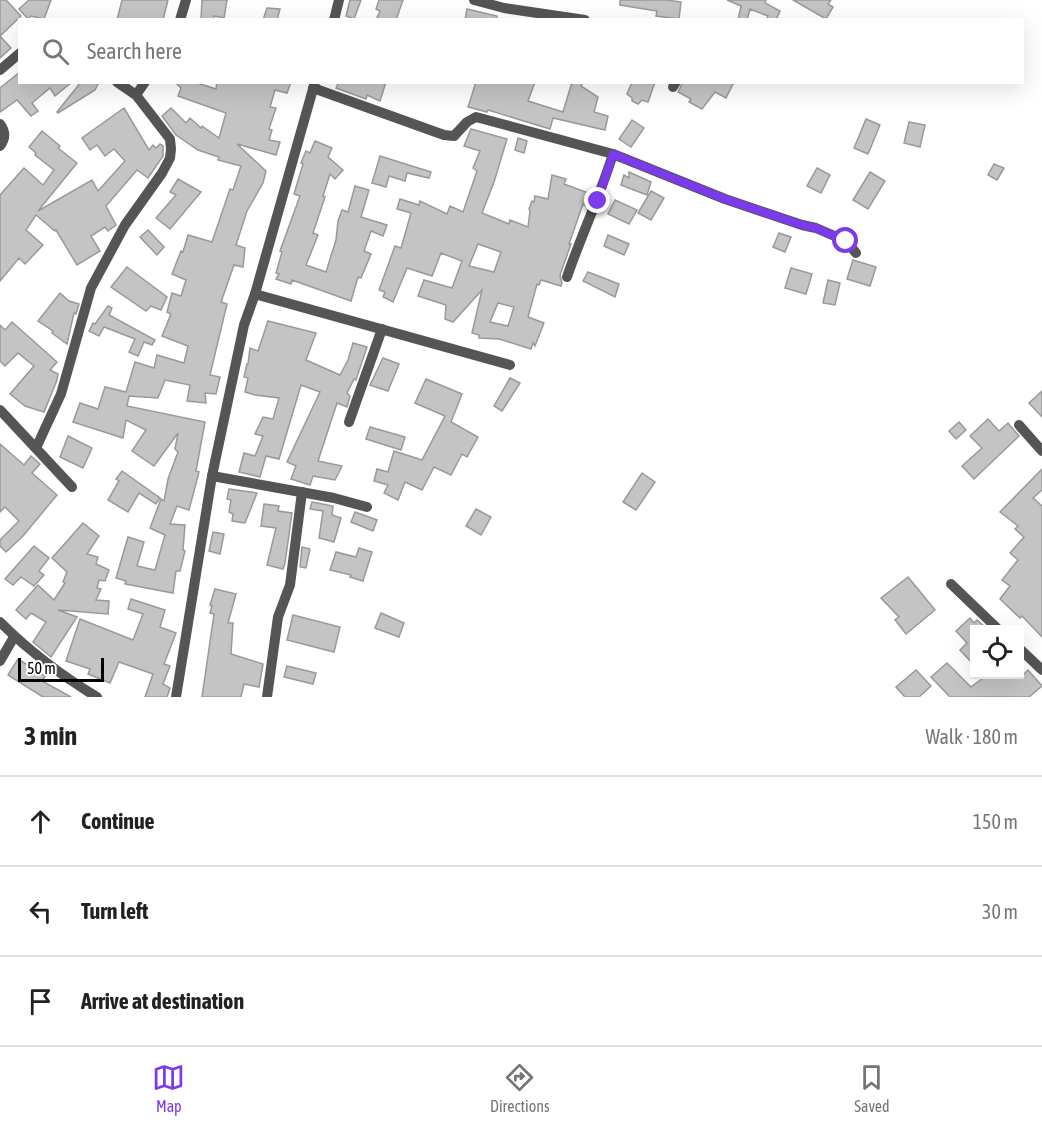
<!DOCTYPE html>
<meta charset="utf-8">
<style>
body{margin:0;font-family:"Asap Condensed",sans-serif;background:#f2f2f2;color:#222}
.controls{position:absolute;right:18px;bottom:18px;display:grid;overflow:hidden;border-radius:0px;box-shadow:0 6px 24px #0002}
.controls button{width:54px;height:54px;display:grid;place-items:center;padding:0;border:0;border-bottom:2px solid #e0e0e0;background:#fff;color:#222;font:30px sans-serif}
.scale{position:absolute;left:18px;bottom:15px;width:86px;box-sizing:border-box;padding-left:6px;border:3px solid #000;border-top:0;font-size:16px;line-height:21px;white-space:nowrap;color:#000;-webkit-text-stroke:4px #fff;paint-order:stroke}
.stop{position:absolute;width:18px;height:18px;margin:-14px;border:4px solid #7c3aed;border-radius:50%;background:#fff}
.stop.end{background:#7c3aed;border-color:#fff;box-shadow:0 2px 6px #0008}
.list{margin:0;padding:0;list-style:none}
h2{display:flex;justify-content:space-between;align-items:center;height:78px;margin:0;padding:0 24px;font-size:26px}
h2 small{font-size:20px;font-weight:400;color:#767676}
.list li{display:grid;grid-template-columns:39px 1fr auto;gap:18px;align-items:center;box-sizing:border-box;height:90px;padding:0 24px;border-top:2px solid #e0e0e0}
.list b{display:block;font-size:22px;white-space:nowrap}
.list em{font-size:20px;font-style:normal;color:#767676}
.icon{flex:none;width:33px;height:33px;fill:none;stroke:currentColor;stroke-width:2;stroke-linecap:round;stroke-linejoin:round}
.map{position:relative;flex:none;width:1042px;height:697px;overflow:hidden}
.search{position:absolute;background:#fff;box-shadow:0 6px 24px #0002;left:18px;right:18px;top:18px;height:66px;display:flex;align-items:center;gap:15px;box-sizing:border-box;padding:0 21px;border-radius:0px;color:#767676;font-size:22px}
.sheet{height:348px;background:#fff}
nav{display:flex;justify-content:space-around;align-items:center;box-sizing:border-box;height:84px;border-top:2px solid #e0e0e0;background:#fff;font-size:16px;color:#767676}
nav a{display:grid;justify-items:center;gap:3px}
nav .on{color:#7c3aed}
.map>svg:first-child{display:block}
.building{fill:#c4c4c4;stroke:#999;stroke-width:1.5;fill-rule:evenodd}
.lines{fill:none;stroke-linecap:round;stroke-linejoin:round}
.street{stroke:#555;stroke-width:10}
.route{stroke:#7c3aed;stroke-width:8}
</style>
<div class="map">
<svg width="1042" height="697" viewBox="0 0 1042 697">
<rect width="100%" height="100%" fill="#fff"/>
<g class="building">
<path d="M0,0H6L21,16L0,36Z"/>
<path d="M29,0H51L44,19L31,16L28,19L19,9Z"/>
<path d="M122,0H168L163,20H117Z"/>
<path d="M202,0H227L224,18L214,16L213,20H201Z"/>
<path d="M350,0H361L354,19L346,16Z"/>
<path d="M379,0H403L396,20H376L380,11L376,9Z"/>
<path d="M620,0H666L681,2L679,19L656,16L657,11L620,5Z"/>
<path d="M727,0H766L765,3L780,11L776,20H766L768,16L750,9L747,20H738L741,6Z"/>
<path d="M793,0H831L828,4L833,7L826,19Z"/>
<path d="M267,8L280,9L277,20H263Z"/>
<path d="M467,9L497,16V20H465Z"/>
<path d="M0,36L11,48L0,58Z"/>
<path d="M20,72V82H72L55,96L50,88L32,103L38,111L31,116L17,100L0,112V88Z"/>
<path d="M81,82H99L95,90L58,113L57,112Z"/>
<path d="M175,82H194L216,89L217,82H291L287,93L275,90L270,107L276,108L269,129L272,130L269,140L280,142L276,155L237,144L266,171L263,183L247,211L236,245L245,248L243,267L234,265L221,302L227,304L210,375L220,377L216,394L205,393L206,403L187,401L190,385L165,380L158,398L129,396L127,406L205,422L196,471L199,472L189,510L177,506L170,524L185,525L183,550L185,551L180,571H176L173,593L125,584L126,581L116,578L128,537L144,542L137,566L155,570L165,535L150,528L161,499L164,501L168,479L178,452L175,449L178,433L154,466L132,451L146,430L126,420L123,438L73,422L80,403L98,409L105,387L126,392L135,362L154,368L157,355L184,363L188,346L162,336L171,314L167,312L172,293L181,296L186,280L172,274L181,251L183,252L188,235L212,242L230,189L233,190L241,166L218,160L219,157L198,150L176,135L162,116L171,108L186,123L190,118L201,128L202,126L219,138L226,113L178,96L181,88Z"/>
<path d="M339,82H386L380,101L367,95L366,99L336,88Z"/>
<path d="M476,82H535L528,101L563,112L572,82H583L581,86L598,97L594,112L608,116L605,130L553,118L550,129L488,110L487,112L468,107Z"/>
<path d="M632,82H655L648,102L642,100L638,104L632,101V98L627,94Z"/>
<path d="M683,82H734L726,98L715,92L702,109L689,102L691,99L678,92Z"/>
<path d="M124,108L149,150L153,145L156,148L160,144L163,146V156L148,178L137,170L106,206L116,225L108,231L105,227L91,236L100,251L77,265L56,230L55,231L36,215L26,230L43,245L25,264L19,258L0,281V195L24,168L43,185L54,170L35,155L36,153L29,147L42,131L60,146L58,148L77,163L38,211L92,180L98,191L125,161L114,149L105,156L97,145L90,150L82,138Z"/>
<path d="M866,119L880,125L868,154L854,148Z"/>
<path d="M632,120L644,128L631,147L619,139Z"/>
<path d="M909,122L925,125L920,147L904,143Z"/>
<path d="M471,129L507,139L494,182L482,213L509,224L510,220L528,227L530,211L529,209L532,201L534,202L535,196L548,199L552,175L566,179L564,184L591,194L586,206L583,204L569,244H571L560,275L562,283L561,286L541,280L539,285L537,284L528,317L544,323L535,346L533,343L531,349L499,339L479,338V335L472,333L482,290L453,322L445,319L446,305L418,296L424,280L452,288L462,261L441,253L432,276L407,268L393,302L383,297L385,292L379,290L395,246L401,248L411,213L397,209L400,199L419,205L420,201L447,214L450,206L463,212L477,171L473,168L480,151L464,146ZM478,244L501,252L494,272L469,266ZM498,303L514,307L508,326L490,322Z"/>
<path d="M518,138L527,141L524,153L515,150Z"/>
<path d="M315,141L332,148L328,157L343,170L335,179L330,174L323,196L325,197L313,233L318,235L306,265L326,272L336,240L338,221L342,210L348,212L355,186L369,190L361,217L387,225L383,236L371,231L364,251L371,254L361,278L358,277L351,301L292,280L291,284L276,279L279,274L276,273L282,252L280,251L300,196L294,194L303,164L301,163L306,151L310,153Z"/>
<path d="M380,156L431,172L429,178L407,173L405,181L389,176L386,187L372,183Z"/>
<path d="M994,164L1004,168L997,180L988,175Z"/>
<path d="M817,168L830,175L821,193L807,186Z"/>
<path d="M629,172L651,182L647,195L621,185L624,175L629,178Z"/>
<path d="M870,172L885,181L868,209L853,200Z"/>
<path d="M178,179L201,192L170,229L156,218L176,195L170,192Z"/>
<path d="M651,191L664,198L651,220L638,213Z"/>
<path d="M615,200L637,210L629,224L608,214Z"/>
<path d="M148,230L164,247L157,255L140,237Z"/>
<path d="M779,233L791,237L785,252L773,247Z"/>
<path d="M608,235L629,244L624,255L604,246Z"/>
<path d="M853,260L876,267L870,286L847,279Z"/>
<path d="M127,267L167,297L161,310L151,306L146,311L111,287Z"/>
<path d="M791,268L812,274L806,294L785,288Z"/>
<path d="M588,272L619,284L615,297L583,281Z"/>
<path d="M828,280L840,283L835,305L823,303Z"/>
<path d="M60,293L69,301L79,304L76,314L74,313L67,344L52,333L53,331L38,321Z"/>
<path d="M108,306L112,308L109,315L155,340L152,345L144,342L138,356L129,352L135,339L104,327L99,336L89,331L93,323L95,324Z"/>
<path d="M268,321L316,333L306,360L340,375L348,360L353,343L367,347L356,380L354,379L347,393L350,396L347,407L337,403L318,461L342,466L335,480L313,476L310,485L291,479L296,466L287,462L320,392L301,385L279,459L266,456L260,477L239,472L244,453L255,456L263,436L255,434L263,417L273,419L279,398L255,395L245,392L248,378L244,377L247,364H248L250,348L258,351Z"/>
<path d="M12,322L57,362L50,370L58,374L57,380L44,412L25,406L10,394L34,366L18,353L5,366L0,361V325L5,330Z"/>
<path d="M383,358L399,364L388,391L370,385Z"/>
<path d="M510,378L520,383L502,411L494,406Z"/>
<path d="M426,379L462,394L451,422L478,437L467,457L462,454L451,475L434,467L422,490L405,482L398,500L384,493L388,485L374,481L377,469L388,472L394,451L422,460L445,416L415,403Z"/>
<path d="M1042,391V417L1029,403Z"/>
<path d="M988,419L999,431L1008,423L1019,436L974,479L962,466L982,448L970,436Z"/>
<path d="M959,422L966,430L956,439L949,431Z"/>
<path d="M370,427L405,437L401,450L366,439Z"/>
<path d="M68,436L92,448L83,468L60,457Z"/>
<path d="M0,444L24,465L31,456L40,464L32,473L57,495L23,536L6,552L0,546V540L19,521L5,507L0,512Z"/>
<path d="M1042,469V490L1033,498L1042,506V637L1022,616L1020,618L1000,599L1010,586L1002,580L1018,560L1010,553L1024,537L1015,529L1018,526L1000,512Z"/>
<path d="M122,471L160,498L156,504L139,493L128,512L108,500L119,481L116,479Z"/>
<path d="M642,473L655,482L636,510L623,502Z"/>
<path d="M229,489L257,493L245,523L232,521L233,514L229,512L231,500L227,499Z"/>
<path d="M312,502L333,506L332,515L341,518L334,542L319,538L323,511L310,509Z"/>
<path d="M264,504L279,506L278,511L292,513L285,563L283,569L267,565L276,528L261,526Z"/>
<path d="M476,509L491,517L481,535L466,526Z"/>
<path d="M355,512L377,520L373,531L351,522Z"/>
<path d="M83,523L99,536L87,554L98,557L96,564L109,570L105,581L99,580L97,588L101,589L96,600L109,601L108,614L58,610L77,617L51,657L33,642L46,622L31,613L26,619L16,610L38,585L54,600L65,583L63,582L67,572L52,558Z"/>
<path d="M213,532L224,534L220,554L209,551Z"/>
<path d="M34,546L49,558L39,571L44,575L34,586L21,577L13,585L5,579Z"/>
<path d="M302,547L310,549L306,568L300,567Z"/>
<path d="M359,548L372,552L363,581L350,577L351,575L330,570L336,552L356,557Z"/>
<path d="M908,577L935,610L906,634L895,620L899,617L881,598Z"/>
<path d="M215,589L236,594L228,623H233L231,654L263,664L259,687L244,684L241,697H202L214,614L210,613L212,606L210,605Z"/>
<path d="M131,599L165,610L160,627L176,633L164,664L170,666L163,684L170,688L167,697H145L153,674L119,662L110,683L88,674L90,669L66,661L80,619L133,640L143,614L128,609Z"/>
<path d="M381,613L404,623L399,637L375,628Z"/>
<path d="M293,615L340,627L334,652L287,640Z"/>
<path d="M970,618L974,623L977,620L984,626L981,630H975V666L960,650L967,643L956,631Z"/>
<path d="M18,659L45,676L42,681L71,697H43L8,675Z"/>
<path d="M947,663L971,687L987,675H1023L1028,670L1042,686L1029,697H950L931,677Z"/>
<path d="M287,666L316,673L313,684L284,677Z"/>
<path d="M916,670L931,686L919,697H905L896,687Z"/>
</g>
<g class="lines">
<g class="street">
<path d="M474,0L504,8L585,20"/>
<path d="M180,20L186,0"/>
<path d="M334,20L339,0"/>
<path d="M0,70L20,53"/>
<path d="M673,87L676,82"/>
<path d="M313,88L444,135L454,136L467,122L476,117L613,154C600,196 581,236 567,277"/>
<path d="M136,95L145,82"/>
<path d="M0,124C6,132 6,138 0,146"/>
<path d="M613,154L725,199L802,225L816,228L846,241L856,253"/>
<path d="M255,294L510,365"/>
<path d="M0,410L72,487"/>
<path d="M349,422L382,329"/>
<path d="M1019,425L1042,451"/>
<path d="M36,448L61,394L91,288L125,225L162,173L170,158L171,149L170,139L136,95L117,82"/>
<path d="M212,476L334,498L367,507"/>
<path d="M951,584L999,630"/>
<path d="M0,622C29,651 62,676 97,697"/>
<path d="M1020,649L1042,670"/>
<path d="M0,661L14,637"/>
<path d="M176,697L212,476L244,325L255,294L315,82"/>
<path d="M267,697L278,617L290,585L302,492"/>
</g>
</g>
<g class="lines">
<path class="route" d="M598,201L613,154L725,199L802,225L816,228L846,241"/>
</g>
</svg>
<div class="controls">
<button><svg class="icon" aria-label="locate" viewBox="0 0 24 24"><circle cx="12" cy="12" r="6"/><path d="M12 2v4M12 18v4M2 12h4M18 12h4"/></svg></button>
</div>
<div class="scale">50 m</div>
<div class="stop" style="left:846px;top:241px"></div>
<div class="stop end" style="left:598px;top:201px"></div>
<div class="search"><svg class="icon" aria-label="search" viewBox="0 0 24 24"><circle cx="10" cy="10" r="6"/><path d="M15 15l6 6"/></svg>Search here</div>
</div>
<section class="sheet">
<h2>3 min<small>Walk · 180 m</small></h2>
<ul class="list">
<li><svg class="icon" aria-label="ahead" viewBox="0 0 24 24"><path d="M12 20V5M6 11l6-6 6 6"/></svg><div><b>Continue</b></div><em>150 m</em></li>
<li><svg class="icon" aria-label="left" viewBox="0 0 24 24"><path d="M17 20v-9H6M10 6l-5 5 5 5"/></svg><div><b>Turn left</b></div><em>30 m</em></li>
<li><svg class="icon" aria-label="arrive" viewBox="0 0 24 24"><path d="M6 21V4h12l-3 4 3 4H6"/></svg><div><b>Arrive at destination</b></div></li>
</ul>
</section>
<nav>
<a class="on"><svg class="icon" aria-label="map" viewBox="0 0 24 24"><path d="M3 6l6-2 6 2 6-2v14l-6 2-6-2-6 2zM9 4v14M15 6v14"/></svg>Map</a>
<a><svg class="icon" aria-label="directions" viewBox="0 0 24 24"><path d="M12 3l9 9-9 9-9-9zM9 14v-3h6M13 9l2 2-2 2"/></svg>Directions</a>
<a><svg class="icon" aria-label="saved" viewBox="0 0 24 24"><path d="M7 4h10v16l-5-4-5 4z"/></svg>Saved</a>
</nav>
